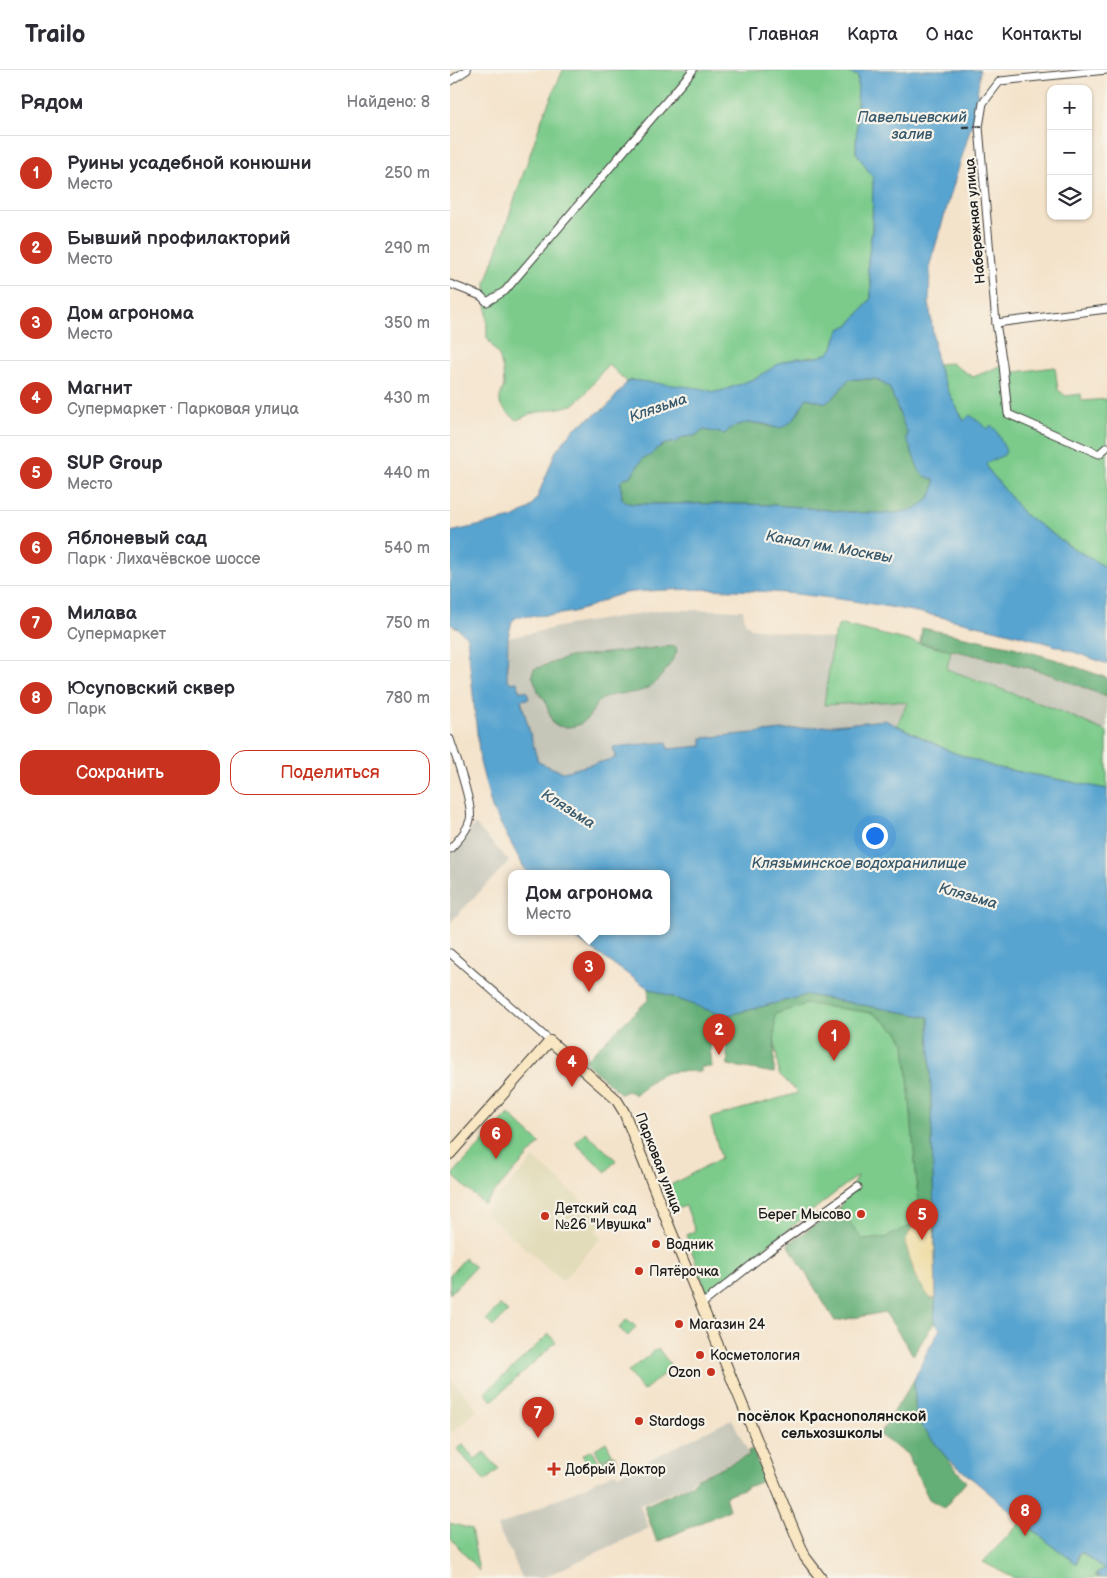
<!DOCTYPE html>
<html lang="ru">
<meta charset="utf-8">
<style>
body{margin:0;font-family:"Balsamiq Sans",sans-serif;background:#f2f2f3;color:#2b2b33}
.controls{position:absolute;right:15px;top:15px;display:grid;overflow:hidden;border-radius:10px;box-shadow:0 1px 4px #0004}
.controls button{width:45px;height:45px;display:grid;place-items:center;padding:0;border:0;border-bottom:1px solid #e1e1e2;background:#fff;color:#2b2b33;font:25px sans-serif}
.you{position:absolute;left:424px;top:765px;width:18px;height:18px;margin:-12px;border:4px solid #fff;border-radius:50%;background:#1a73e8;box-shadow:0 0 0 8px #1a73e833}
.badge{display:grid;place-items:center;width:32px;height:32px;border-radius:50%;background:#c8321e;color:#fff;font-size:16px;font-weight:700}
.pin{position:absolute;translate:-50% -41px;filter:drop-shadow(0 1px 2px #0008)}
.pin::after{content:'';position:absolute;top:26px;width:18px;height:15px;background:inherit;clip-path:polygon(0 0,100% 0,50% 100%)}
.popup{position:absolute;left:58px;top:800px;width:162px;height:65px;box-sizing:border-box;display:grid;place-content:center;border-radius:10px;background:#fff;filter:drop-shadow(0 1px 4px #0005);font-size:16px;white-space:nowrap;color:#7c7c81}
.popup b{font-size:19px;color:#2b2b33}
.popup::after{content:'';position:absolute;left:50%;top:100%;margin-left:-10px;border:10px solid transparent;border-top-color:#fff}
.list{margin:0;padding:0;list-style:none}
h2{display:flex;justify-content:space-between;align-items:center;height:65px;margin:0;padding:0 20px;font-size:21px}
h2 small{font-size:16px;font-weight:400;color:#7c7c81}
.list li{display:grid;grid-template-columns:32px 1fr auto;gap:15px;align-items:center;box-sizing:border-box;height:75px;padding:0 20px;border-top:1px solid #e1e1e2}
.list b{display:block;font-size:19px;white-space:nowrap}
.list p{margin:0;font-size:16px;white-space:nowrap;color:#7c7c81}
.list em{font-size:16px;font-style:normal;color:#7c7c81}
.actions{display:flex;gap:10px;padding:15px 20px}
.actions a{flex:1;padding:11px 0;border:1px solid #c8321e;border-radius:15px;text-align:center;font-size:18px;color:#c8321e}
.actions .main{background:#c8321e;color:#fff}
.icon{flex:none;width:28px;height:28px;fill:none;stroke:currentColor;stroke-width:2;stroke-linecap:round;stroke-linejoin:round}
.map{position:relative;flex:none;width:657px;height:1508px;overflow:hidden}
header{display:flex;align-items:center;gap:30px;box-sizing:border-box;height:70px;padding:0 25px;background:#fff;border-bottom:1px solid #e1e1e2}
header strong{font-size:24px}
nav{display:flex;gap:28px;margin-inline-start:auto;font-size:18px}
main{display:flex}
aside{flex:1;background:#fff}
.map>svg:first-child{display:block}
.built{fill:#e2dcba}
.industrial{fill:#c5c5b8}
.green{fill:#7bcb8b;stroke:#4c7454}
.forest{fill:#64af77;stroke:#40664a}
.sand{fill:#eeda9e;stroke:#857b5d}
.water{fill:#58a4d0;stroke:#3a6076;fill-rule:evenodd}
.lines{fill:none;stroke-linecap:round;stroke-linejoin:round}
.street-casing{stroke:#3c3a36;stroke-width:9}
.secondary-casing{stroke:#3c3a36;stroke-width:12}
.street{stroke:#fff;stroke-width:7}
.secondary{stroke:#f9e7c3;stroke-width:10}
.rail{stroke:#1c1c1c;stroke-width:2;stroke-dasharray:8 4;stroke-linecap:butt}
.poi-dot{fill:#c8321e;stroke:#f7f3e8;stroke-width:2}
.labels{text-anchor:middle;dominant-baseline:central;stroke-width:4.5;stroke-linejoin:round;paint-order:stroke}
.street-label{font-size:14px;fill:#1c1c1c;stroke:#f7f3e8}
.poi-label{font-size:14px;fill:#1c1c1c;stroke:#f7f3e8;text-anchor:start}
.water-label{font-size:15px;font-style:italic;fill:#37596d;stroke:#f7f3e8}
.neighbourhood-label{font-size:15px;font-weight:bold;fill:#1c1c1c;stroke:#f7f3e8}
</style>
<header>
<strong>Trailo</strong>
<nav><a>Главная</a><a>Карта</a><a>О нас</a><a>Контакты</a></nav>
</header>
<main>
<aside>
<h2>Рядом<small>Найдено: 8</small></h2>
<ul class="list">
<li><span class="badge">1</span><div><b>Руины усадебной конюшни</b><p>Место</p></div><em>250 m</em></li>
<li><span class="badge">2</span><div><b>Бывший профилакторий</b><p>Место</p></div><em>290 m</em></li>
<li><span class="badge">3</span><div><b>Дом агронома</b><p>Место</p></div><em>350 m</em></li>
<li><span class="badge">4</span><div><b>Магнит</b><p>Супермаркет · Парковая улица</p></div><em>430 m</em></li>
<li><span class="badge">5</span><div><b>SUP Group</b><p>Место</p></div><em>440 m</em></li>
<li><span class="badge">6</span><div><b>Яблоневый сад</b><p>Парк · Лихачёвское шоссе</p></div><em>540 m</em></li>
<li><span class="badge">7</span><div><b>Милава</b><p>Супермаркет</p></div><em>750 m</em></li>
<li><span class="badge">8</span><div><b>Юсуповский сквер</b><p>Парк</p></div><em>780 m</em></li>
</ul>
<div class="actions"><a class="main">Сохранить</a><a>Поделиться</a></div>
</aside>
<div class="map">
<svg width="657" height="1508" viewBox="0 0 657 1508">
<rect width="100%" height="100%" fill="#f7f3e8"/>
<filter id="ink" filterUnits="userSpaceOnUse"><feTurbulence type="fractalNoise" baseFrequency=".02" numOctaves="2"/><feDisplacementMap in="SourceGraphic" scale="10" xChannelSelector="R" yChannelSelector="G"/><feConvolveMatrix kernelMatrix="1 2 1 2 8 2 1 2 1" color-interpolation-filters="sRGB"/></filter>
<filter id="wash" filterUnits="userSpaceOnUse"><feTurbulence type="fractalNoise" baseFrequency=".0096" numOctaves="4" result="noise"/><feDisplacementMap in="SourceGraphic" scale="20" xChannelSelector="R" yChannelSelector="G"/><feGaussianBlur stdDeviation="1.12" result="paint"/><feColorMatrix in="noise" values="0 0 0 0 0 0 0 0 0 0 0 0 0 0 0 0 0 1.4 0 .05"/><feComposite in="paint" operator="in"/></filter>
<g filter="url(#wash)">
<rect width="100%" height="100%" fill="#f4e3cb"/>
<g class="built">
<path d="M84,1088L154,1151L146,1161L152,1167L112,1211L35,1142Z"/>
<path d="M0,1309L28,1339L0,1364Z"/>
</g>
<g class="industrial">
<path d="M212,540H293L295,552L301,558L383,569L374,635L447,631L457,634L447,655L435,650L252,668L253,676L218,679L217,672L164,677L166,688L113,702L88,692L71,630L77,621H69L57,608L58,568L118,555Z"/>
<path d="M501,581L576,597L605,606L657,627V662L610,641L496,599Z"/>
<path d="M25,754L59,791L0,853V783Z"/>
<path d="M282,1349L299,1384L244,1409L240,1414L190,1435L199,1458L189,1463L92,1508H72L62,1485L47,1457L166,1402L168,1405Z"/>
</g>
<g class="green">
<path d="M113,0H392L408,6L406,82L423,108L422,160L418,190V202L421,213V228L416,235L400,254L390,259L386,267L383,278L379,283L368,287L361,286L332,292L306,308L274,320L265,322L189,311L181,310L177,312L158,294L134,325L123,335L80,344L67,350L59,344L50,334V327L54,315L53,300L49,286L37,268L36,213L93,46Z"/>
<path d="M501,293L523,307L553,295L558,303L605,297L608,320L616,326L631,324L632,331L657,329V498L621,477L574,444L538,399L498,321L487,294Z"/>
<path d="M389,554L501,581L497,599L610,641L657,662V719L544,697L502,682L447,655L457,633L447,631L374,635L383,569Z"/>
<path d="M358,925L479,947L484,1253L463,1285L435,1242L385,1251L338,1174L389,1138L408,1105L257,1223L236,1165L245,1161L236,1136L226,1139L217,1117L271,1088L260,1048L348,1023L329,1004L320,935Z"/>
<path d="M59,1044L90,1073L34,1134L2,1105Z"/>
<path d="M135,1062L166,1090L156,1102L125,1073Z"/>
<path d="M15,1188L25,1197L0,1224V1205Z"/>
<path d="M50,1235L58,1242L43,1257L36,1250Z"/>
<path d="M177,1249L186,1257L178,1266L169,1258Z"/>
<path d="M99,1264L106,1272L42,1331L35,1323Z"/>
<path d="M208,1278L222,1297L193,1321L178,1302Z"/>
<path d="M156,1372L162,1384L151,1390L145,1379Z"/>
<path d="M12,1374L25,1389L34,1382L49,1399L35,1411L7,1379Z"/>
<path d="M142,1380L149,1393L164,1385L167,1391L150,1401L147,1394L140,1398L132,1385Z"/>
<path d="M573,1450L627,1493L630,1482L654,1498L645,1505L651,1508H564L533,1492Z"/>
<path d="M0,1453L21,1459L29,1501L0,1467Z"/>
</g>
<g class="forest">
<path d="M399,309H426L439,317L458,365L456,366L473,405L484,410C487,424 472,437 460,440C452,443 442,443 434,443C397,444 360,437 323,435C278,433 232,434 186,434L178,433L172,429L171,418V411L174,408L181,406L193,388L202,385L206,379L215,374L227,372L233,367L244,366L254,360L275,364C286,349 309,352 324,358L348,344L353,333L357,328L376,333L385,326Z"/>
<path d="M472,558L563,577L607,590L657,608V627L605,606L576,597L470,573Z"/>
<path d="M223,576L226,577L227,582C218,598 206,618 187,622C177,624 166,623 156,627C144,631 144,643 136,650C127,658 114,659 103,654L94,628L90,626L82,605L84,599L119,587Z"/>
<path d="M198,918L274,946L358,925L479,947L486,1224L484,1253L463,1285L435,1242L385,1251L338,1174L389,1138L413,1170L434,1168L460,1156L469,1140L455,974L448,962L423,943L357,934L325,944L324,1003L278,995L276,973L260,975L262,997H251V1002C217,1000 210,1001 185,1025C180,1021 176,1020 171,1024L134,991L199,929Z"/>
<path d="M464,1310L466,1349L516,1412L494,1438L479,1429L457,1384L429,1365Z"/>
<path d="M302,1379L315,1410L275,1426L279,1440L207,1472L194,1436L243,1414L246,1409L299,1385L298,1381Z"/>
</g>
<path class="sand" d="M484,1129L486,1224V1229L480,1228L466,1208L455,1172L465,1151Z"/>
<path class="water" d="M392,0H530L525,43L480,194L479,233L487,294L498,321L514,351L520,345L538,359L541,355L546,360L556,381L554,385L536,393L538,399L574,444L621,477L657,498V594C638,587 619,580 600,574C561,562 521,554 482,545C384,525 284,514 184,522C162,523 145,537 123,542C105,546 86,545 67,547L62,551L58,568L57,608L61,613L67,612L69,621H77L79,629L71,630L88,692L113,702L166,688L163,677L217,672L218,679L252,676V668L435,650L502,682L544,697L657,719V1508H652L645,1505L651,1501L654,1498L631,1482L628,1486L627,1494L599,1473L496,1387L466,1349L464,1310L476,1284L490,1259L484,1253L486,1224L479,947L358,925L274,946L198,918L115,861H216V803H77L42,738L30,692L17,567L6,557L0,554V462L63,448L79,439L87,428L106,381L125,358L158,336L177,312L181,310L189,311L249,318L265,322L274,320L306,308L332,292L348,288L368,287L379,283L383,278L386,267L390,259L400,254L416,235L421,228V213L418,202V191L422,160L423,108L406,82L408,6ZM399,309H426L439,317L458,365L456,367L469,400L473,405L484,410C487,424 472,437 460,440C452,443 442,443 434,443C397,444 360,437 323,435C278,433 232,434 186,434L178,433L172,429L171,418V411L174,408L181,406L193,388L202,385L206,379L215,374L227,372L233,367L244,366L254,360L275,364C284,352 301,352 314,354C321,355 325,360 333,357C346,352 349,338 357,328L376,333L385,326Z"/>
</g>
<g filter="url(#ink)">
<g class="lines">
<g class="street-casing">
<g id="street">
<path d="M657,0L550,11L533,33L529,57L546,253L553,295L558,344L649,384L657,377"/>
<path d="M0,11L17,0"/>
<path d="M0,214L31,226L37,232L55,221L243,0"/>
<path d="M546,253L657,239"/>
<path d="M0,669C5,685 24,736 20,750C17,761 8,770 0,779"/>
<path d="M0,883L100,971"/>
<path d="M252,1234L320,1180L408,1117"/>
</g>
</g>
<g class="secondary-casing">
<path id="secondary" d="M0,1084L100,971L166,1029L174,1042L219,1156L355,1487L371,1508"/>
</g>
<use href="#street" class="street"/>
<use href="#secondary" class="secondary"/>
<path class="rail" d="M512,57L535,56"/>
</g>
</g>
<g class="poi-dot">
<circle cx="411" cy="1144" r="5"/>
<circle cx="95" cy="1146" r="5"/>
<circle cx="206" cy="1174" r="5"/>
<circle cx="189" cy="1201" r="5"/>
<circle cx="229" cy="1254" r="5"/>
<circle cx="250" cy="1285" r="5"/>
<circle cx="261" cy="1302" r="5"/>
<circle cx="189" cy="1351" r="5"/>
<path d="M101.5 1391.5h5v5h5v5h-5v5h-5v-5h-5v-5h5z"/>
</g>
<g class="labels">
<g class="street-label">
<text transform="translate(525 151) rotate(-95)">Набережная улица</text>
<text transform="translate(209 1093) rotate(69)">Парковая улица</text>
</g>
<g class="poi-label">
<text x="105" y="1138">Детский сад<tspan x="105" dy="16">№26 "Ивушка"</tspan></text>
<text x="401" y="1144" text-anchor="end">Берег Мысово</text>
<text x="216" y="1174">Водник</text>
<text x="199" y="1201">Пятёрочка</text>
<text x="239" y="1254">Магазин 24</text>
<text x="260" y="1285">Косметология</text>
<text x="251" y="1302" text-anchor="end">Ozon</text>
<text x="199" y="1351">Stardogs</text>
<text x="115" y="1399">Добрый Доктор</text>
</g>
<g class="water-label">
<text x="462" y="47">Павельцевский<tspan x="462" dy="17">залив</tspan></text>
<text transform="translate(208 338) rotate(-19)">Клязьма</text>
<text transform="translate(379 477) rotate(10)">Канал им. Москвы</text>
<text transform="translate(118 739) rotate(32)">Клязьма</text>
<text x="409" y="793">Клязьминское водохранилище</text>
<text transform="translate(518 826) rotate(16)">Клязьма</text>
</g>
<g class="neighbourhood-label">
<text x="382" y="1346">посёлок Краснополянской<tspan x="382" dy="17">сельхозшколы</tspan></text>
</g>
</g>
</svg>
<div class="controls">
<button>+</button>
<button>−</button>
<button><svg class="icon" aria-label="layers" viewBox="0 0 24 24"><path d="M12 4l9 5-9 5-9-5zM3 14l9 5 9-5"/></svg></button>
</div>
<div class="you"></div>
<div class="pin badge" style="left:384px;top:991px">1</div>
<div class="pin badge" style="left:269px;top:985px">2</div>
<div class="pin badge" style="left:139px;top:922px">3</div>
<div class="popup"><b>Дом агронома</b>Место</div>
<div class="pin badge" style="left:122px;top:1017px">4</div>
<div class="pin badge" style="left:472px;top:1170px">5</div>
<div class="pin badge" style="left:46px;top:1089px">6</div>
<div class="pin badge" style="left:88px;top:1368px">7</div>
<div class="pin badge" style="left:575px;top:1466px">8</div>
</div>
</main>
